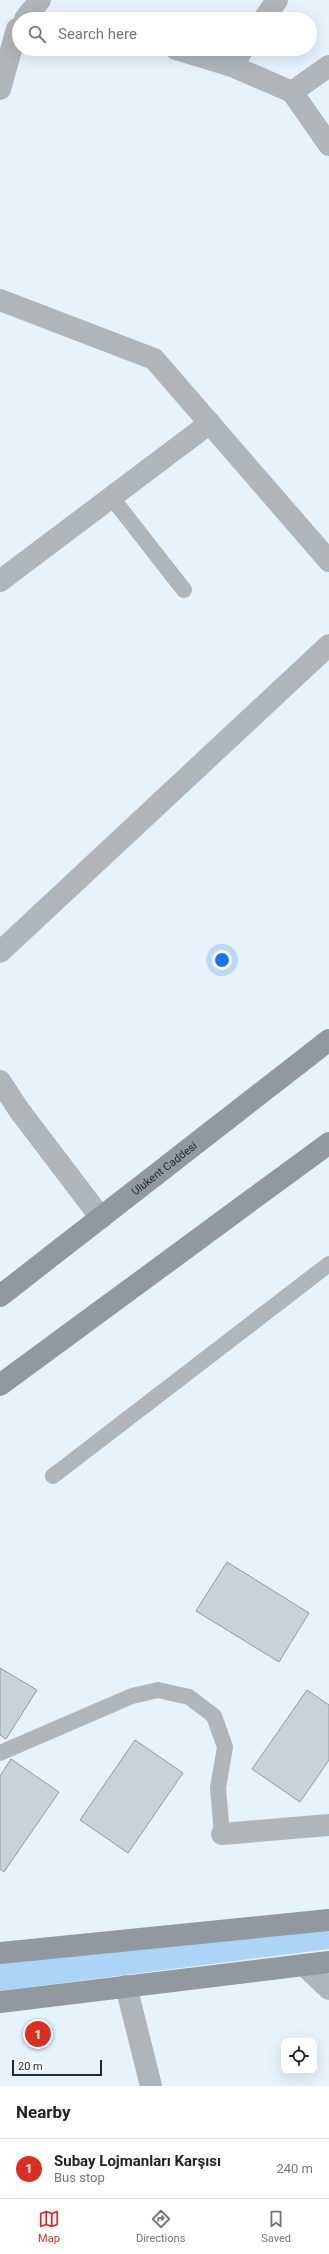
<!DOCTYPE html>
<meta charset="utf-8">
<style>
body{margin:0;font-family:Roboto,sans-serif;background:#f6f6f6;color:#222}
.controls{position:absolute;right:12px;bottom:12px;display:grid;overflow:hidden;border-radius:8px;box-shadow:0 4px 16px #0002}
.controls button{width:36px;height:36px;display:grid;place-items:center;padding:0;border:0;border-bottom:1px solid #e0e0e0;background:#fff;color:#222;font:20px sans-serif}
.scale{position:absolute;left:12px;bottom:10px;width:90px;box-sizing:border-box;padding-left:4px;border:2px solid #25292d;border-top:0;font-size:11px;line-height:14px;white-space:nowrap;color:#25292d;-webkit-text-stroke:3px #fdfdfd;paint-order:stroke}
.you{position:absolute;left:222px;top:960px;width:14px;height:14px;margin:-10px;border:3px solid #fff;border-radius:50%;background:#1a73e8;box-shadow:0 0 0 6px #1a73e833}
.badge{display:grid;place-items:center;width:26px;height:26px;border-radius:50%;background:#d93025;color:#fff;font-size:13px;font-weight:700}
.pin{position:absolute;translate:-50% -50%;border:2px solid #fff;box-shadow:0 1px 4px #0006}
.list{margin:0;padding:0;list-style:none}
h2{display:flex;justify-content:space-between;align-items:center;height:52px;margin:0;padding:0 16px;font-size:17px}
h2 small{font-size:13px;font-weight:400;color:#767676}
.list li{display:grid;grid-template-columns:26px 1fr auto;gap:12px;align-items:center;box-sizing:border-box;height:60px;padding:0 16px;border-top:1px solid #e0e0e0}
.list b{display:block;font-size:15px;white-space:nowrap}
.list p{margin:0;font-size:13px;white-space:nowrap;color:#767676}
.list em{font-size:13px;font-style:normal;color:#767676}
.icon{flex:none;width:22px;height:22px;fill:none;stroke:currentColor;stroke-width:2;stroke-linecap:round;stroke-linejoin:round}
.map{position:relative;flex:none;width:329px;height:2086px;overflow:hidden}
.search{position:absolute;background:#fff;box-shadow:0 4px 16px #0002;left:12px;right:12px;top:12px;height:44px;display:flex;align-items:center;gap:10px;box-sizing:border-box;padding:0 14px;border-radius:22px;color:#767676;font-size:15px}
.sheet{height:112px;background:#fff}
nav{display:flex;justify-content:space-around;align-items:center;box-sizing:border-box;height:56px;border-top:1px solid #e0e0e0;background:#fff;font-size:11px;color:#767676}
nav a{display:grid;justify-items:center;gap:2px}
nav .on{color:#d93025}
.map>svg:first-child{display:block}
.grass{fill:#acd4f6}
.building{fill:#c6d2dc;stroke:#8f9aa4}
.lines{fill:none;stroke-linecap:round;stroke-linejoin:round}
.lane{stroke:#b0b5b9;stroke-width:16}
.street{stroke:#b0b5b9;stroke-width:22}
.secondary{stroke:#91989f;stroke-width:22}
.labels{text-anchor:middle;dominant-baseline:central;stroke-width:4;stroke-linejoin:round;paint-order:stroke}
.street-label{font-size:11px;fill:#25292d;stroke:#fdfdfd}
</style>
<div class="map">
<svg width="329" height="2086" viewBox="0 0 329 2086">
<rect width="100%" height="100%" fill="#e6f2fc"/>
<path class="grass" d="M329,1928V1949L0,1991V1961Z"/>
<g class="building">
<path d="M227,1562L309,1613L279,1662L196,1611Z"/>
<path d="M0,1668L37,1690L6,1739L0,1735Z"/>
<path d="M307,1690L329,1705V1760L300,1802L252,1769Z"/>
<path d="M135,1740L183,1773L128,1853L80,1820Z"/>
<path d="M11,1759L59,1792L4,1872L0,1869V1776Z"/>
</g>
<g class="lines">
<g class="lane">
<path d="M112,498L184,590"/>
<path d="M53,1476L329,1264"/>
<path d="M0,1753L132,1696L158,1690L189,1697L214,1716L225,1747L218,1788L222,1834"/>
</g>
<g class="street">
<path d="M25,19L40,0"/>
<path d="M264,19L277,0"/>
<path d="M176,49L232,66L292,92L329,145"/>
<path d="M232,66L243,49"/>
<path d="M0,89L17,29L19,30"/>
<path d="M292,92L329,66"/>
<path d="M0,300L154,359L329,561"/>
<path d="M0,581L210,423"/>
<path d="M0,952L329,645"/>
<path d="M0,1081L19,1110L101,1218"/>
<path d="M222,1834L329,1825"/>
<path d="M304,1965L329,1989"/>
<path d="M126,1986L151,2086"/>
</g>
<g class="secondary">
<path id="s1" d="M0,1296L329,1040"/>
<path d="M0,1385L329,1143"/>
<path d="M0,1953L329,1920"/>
<path d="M0,2002L329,1962"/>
</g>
</g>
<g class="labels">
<g class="street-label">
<text stroke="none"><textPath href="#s1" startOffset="208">Ulukent Caddesi</textPath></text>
</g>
</g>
</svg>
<div class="controls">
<button><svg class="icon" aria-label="locate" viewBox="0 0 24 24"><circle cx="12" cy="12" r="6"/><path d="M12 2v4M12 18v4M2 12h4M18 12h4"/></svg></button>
</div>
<div class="scale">20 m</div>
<div class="you"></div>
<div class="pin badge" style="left:38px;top:2034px">1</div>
<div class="search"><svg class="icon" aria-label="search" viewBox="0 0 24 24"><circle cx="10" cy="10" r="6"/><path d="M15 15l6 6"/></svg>Search here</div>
</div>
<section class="sheet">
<h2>Nearby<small></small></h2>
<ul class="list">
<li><span class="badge">1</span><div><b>Subay Lojmanları Karşısı</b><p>Bus stop</p></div><em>240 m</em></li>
</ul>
</section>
<nav>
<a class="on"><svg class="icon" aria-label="map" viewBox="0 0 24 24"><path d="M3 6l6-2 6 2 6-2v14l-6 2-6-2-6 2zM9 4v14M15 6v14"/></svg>Map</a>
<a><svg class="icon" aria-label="directions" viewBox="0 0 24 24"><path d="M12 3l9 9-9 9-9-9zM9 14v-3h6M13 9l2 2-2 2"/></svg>Directions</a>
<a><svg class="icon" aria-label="saved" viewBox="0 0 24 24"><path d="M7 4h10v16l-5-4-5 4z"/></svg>Saved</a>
</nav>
